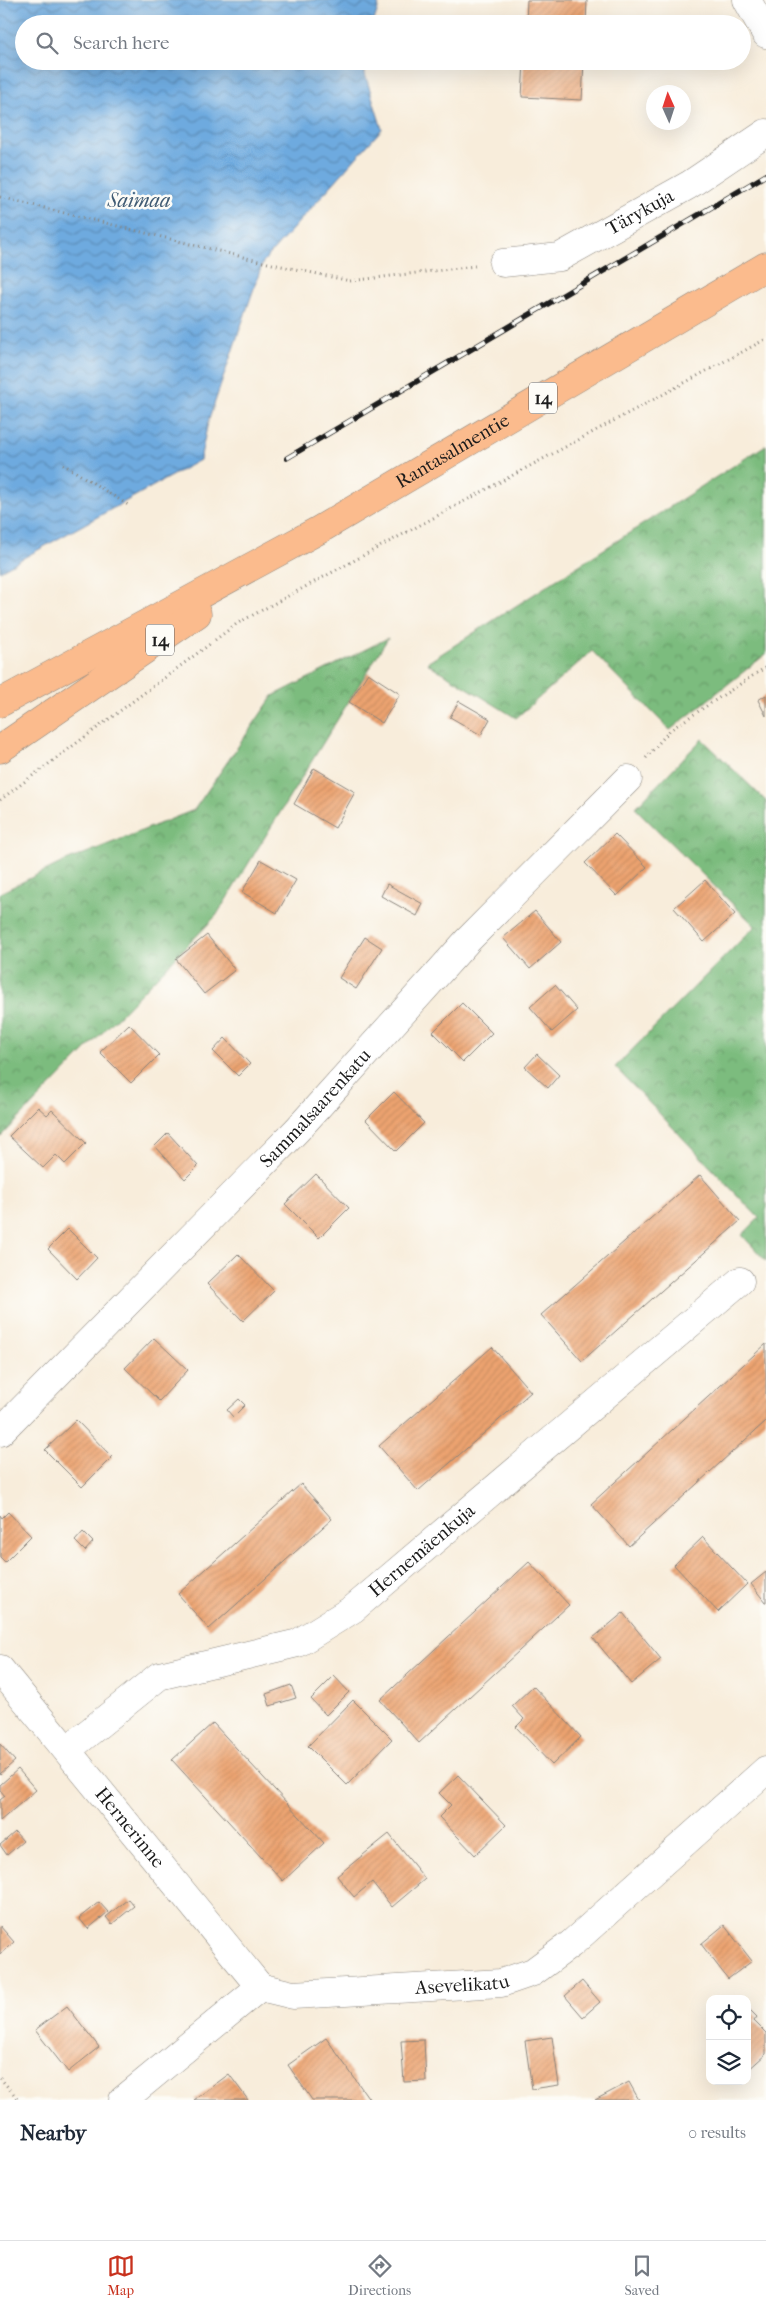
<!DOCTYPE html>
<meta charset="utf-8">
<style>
body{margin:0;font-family:"IM FELL French Canon",serif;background:#f6f6f7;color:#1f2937}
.controls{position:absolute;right:15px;bottom:15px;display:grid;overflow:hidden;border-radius:10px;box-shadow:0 5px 20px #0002}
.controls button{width:45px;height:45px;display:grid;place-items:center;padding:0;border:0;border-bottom:1px solid #e0e1e3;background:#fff;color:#1f2937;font:25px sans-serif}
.compass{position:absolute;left:646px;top:85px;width:45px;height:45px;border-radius:50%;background:#fff;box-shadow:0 5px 20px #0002;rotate:357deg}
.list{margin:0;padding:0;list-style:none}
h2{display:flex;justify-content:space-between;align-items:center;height:65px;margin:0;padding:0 20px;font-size:21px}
h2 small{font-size:16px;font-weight:400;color:#747a83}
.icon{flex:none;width:28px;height:28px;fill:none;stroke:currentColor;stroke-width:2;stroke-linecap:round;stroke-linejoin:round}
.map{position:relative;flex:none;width:766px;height:2100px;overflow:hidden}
.search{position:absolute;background:#fff;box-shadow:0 5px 20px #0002;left:15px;right:15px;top:15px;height:55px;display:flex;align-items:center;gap:12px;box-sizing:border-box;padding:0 18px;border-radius:28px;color:#747a83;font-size:19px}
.sheet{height:140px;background:#fff}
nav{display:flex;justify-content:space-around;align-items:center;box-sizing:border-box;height:70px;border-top:1px solid #e0e1e3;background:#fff;font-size:14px;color:#747a83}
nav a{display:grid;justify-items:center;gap:2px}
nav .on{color:#c8321e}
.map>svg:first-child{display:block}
.forest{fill:url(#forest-crowns);stroke:#4c6c4d}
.water{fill:url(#water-waves);stroke:#45637e}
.building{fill:url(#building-hatch)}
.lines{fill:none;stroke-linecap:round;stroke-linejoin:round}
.minor-casing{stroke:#8a847c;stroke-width:29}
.highway-casing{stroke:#8a847c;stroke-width:29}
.path{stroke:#8a847c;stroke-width:3;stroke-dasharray:1 4;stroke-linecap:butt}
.minor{stroke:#fff;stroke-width:28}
.highway{stroke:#fbbb8d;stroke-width:28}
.rail-casing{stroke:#1c1c1c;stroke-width:5.5}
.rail{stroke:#fdfcf7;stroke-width:4;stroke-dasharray:11;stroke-linecap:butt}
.labels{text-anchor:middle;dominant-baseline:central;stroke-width:5;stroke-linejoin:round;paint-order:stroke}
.shield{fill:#fdfcf7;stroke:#605f5e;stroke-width:1}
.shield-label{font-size:18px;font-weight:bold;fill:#1c1c1c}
.street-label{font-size:19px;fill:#1c1c1c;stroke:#fdfcf7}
.water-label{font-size:20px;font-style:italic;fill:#415c74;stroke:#fdfcf7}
</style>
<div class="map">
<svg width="766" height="2100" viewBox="0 0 766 2100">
<defs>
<pattern id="forest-crowns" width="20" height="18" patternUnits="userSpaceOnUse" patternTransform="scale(1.25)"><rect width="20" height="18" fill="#7cbc7e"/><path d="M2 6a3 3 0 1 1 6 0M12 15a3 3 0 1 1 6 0" fill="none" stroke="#659866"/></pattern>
<pattern id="water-waves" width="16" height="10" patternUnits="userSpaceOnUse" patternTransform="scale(1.25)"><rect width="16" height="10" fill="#6eaadf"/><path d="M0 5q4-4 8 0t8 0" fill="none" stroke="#5a8ab4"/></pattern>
<pattern id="building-hatch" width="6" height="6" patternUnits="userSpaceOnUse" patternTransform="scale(1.25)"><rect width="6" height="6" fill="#eca370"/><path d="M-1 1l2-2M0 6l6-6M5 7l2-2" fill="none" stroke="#ca8c60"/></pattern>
</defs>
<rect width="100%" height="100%" fill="#fdfcf7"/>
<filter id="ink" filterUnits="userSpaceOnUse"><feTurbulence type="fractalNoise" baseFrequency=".02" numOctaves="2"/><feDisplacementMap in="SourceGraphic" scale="10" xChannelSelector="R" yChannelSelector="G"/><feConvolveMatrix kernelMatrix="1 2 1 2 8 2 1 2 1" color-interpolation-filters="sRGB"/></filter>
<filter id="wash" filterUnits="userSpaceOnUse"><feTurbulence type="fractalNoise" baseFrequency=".0096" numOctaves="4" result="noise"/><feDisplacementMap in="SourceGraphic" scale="20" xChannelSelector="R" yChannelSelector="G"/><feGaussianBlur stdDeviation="1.12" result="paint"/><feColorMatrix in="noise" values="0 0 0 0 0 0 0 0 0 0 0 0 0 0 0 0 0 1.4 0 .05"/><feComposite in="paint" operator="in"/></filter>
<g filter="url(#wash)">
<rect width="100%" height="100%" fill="#f8eddb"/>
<g class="forest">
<path d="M766,445V654L670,730L592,651L516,718L427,663Z"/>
<path d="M388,638L216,916L0,1138V893L61,863L194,810L273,696Z"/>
<path d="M702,739L766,801V1261L742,1235L759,1218L615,1067L755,926L635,808Z"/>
</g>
<path class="water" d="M0,0H374L379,5L373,24H24V61H361L382,129L263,262L208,422L200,460L0,571Z"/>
<g id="blocks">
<g class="building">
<path d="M527,0H587L586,24H526Z"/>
<path d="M524,61H584L582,100L522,97Z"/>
<path d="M368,673L400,694L382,723L349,702Z"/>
<path d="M766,695V716L758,700Z"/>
<path d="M459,701L490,719L481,735L450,717Z"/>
<path d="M314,768L355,792L335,828L294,804Z"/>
<path d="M615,834L647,867L617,896L585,863Z"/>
<path d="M261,860L296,880L277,913L242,892Z"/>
<path d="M705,880L735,914L704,942L674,908Z"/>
<path d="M387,884L423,904L417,916L381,896Z"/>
<path d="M535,911L561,942L530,969L503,938Z"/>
<path d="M207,935L235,970L204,994L176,959Z"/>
<path d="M365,937L382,948L356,989L339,978Z"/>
<path d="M555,985L577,1010L552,1032L530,1007Z"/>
<path d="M462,1003L492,1033L463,1062L433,1032Z"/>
<path d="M129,1024L159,1055L131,1083L100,1052Z"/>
<path d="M225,1038L250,1064L238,1076L213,1051Z"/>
<path d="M537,1054L559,1075L548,1088L525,1067Z"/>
<path d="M394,1092L424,1123L396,1151L366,1120Z"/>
<path d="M38,1107L47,1115L52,1110L86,1143L65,1164L56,1155L43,1168L9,1136Z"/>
<path d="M168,1133L198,1166L185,1179L155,1146Z"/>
<path d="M316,1174L349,1208L319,1238L285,1204Z"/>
<path d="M700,1175L740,1221L582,1361L541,1315Z"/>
<path d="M68,1229L97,1258L77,1279L48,1249Z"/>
<path d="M238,1254L274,1291L243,1321L207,1284Z"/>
<path d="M154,1338L188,1370L159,1401L125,1368Z"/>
<path d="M766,1344V1421L629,1546L591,1504Z"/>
<path d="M492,1347L531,1392L418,1491L379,1446Z"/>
<path d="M239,1399L245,1405L233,1417L227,1410Z"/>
<path d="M76,1420L112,1457L82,1487L45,1450Z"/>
<path d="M301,1484L332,1519L209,1629L178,1594Z"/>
<path d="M8,1512L31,1536L5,1562L0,1557V1515L2,1518Z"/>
<path d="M83,1532L93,1542L85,1551L75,1541Z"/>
<path d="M703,1537L747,1584L718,1612L674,1565Z"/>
<path d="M529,1562L569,1605L419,1743L380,1700Z"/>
<path d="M766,1572V1602H765L751,1584Z"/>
<path d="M623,1613L661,1659L631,1684L593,1638Z"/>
<path d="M334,1676L349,1692L326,1715L311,1699Z"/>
<path d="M291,1685L296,1698L270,1706L266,1694Z"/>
<path d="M533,1686L581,1737L552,1765L516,1727L524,1719L512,1706Z"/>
<path d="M353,1700L392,1739L347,1785L308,1746Z"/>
<path d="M213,1723L324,1843L283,1881L172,1760Z"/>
<path d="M0,1744L15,1761L0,1774Z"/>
<path d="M18,1769L36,1790L0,1821V1800L5,1796L0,1790V1785Z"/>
<path d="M458,1775L506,1825L475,1855L439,1817L451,1805L439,1793Z"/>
<path d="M15,1832L23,1841L7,1855L0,1845Z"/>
<path d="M389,1834L425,1879L392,1907L372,1882L354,1897L337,1876Z"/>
<path d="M128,1899L134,1906L112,1924L106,1917Z"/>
<path d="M99,1902L108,1912L88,1929L79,1918Z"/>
<path d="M724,1925L752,1961L728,1979L701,1944Z"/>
<path d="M0,1926L14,1942L0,1954Z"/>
<path d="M582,1981L600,2002L583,2017L565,1996Z"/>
<path d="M67,2006L99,2047L68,2072L35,2030Z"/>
<path d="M747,2007L757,2017L754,2021L766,2033V2054L747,2071Z"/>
<path d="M552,2037L559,2085L532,2089L525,2041Z"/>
<path d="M326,2038L370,2100H312L288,2065Z"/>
<path d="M424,2040L426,2081L404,2082L401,2041Z"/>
<path d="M229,2074L248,2100H194Z"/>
<path d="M629,2082L639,2100H595Z"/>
</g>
</g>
</g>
<g filter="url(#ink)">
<use href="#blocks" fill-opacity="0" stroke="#8a847c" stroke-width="1"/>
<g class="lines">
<g class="minor-casing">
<g id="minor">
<path d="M747,0L766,34"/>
<path id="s1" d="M503,263L560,257L689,185L766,133"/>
<path id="s2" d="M0,1432L297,1130L468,940L628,779"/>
<path id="s3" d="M0,1669L260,1987"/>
<path id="s4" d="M67,1750L159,1676L298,1643L353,1609L740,1281"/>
<path id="s5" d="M123,2100L260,1987L293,1995L501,1983L533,1972L571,1944L766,1770"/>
</g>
</g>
<g class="highway-casing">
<g id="highway">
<path id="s6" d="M0,703L319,530L766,266"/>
<path d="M0,749L197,614"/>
</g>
</g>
<g class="path">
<path d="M0,197L263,262L350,281L475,266"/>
<path d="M63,464L128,505"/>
<path d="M215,640L238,623L766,339"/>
<path d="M646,758L670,730L766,667"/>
<path d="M0,800L210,644"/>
<path d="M0,2078L19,2100"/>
</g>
<use href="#minor" class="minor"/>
<use href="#highway" class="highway"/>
<g class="rail-casing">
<path id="rail" d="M287,458L766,175"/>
</g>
<use href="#rail" class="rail"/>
</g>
</g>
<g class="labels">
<g class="shield">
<rect x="529" y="382.5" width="28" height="31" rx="4"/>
<rect x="146" y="624.5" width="28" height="31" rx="4"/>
</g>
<g class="shield-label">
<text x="543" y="398">14</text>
<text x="160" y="640">14</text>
</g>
<g class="street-label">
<text stroke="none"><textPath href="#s1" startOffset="149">Tärykuja</textPath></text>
<text stroke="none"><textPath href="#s6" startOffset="518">Rantasalmentie</textPath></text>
<text stroke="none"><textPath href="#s2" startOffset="452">Sammalsaarenkatu</textPath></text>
<text stroke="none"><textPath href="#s4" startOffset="416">Hernemäenkuja</textPath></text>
<text stroke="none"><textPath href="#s3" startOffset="205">Hernerinne</textPath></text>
<text stroke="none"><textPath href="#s5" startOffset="381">Asevelikatu</textPath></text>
</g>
<g class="water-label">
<text x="139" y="200">Saimaa</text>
</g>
</g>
</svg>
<div class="controls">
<button><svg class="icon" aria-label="locate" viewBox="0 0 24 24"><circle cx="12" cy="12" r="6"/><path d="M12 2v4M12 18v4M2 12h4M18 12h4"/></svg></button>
<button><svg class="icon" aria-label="layers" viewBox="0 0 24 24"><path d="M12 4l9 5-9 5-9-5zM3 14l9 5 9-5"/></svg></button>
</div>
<svg class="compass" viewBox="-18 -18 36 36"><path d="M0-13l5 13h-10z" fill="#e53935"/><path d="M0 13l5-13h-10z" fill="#747a83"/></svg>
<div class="search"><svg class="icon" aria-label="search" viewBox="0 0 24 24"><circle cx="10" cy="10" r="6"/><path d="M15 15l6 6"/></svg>Search here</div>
</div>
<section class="sheet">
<h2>Nearby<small>0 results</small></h2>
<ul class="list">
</ul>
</section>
<nav>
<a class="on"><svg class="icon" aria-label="map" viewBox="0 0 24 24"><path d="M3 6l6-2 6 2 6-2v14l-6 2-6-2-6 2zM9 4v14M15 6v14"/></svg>Map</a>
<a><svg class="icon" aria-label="directions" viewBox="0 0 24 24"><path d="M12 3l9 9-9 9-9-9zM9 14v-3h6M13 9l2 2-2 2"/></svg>Directions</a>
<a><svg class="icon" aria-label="saved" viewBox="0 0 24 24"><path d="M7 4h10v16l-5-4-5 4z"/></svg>Saved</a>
</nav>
